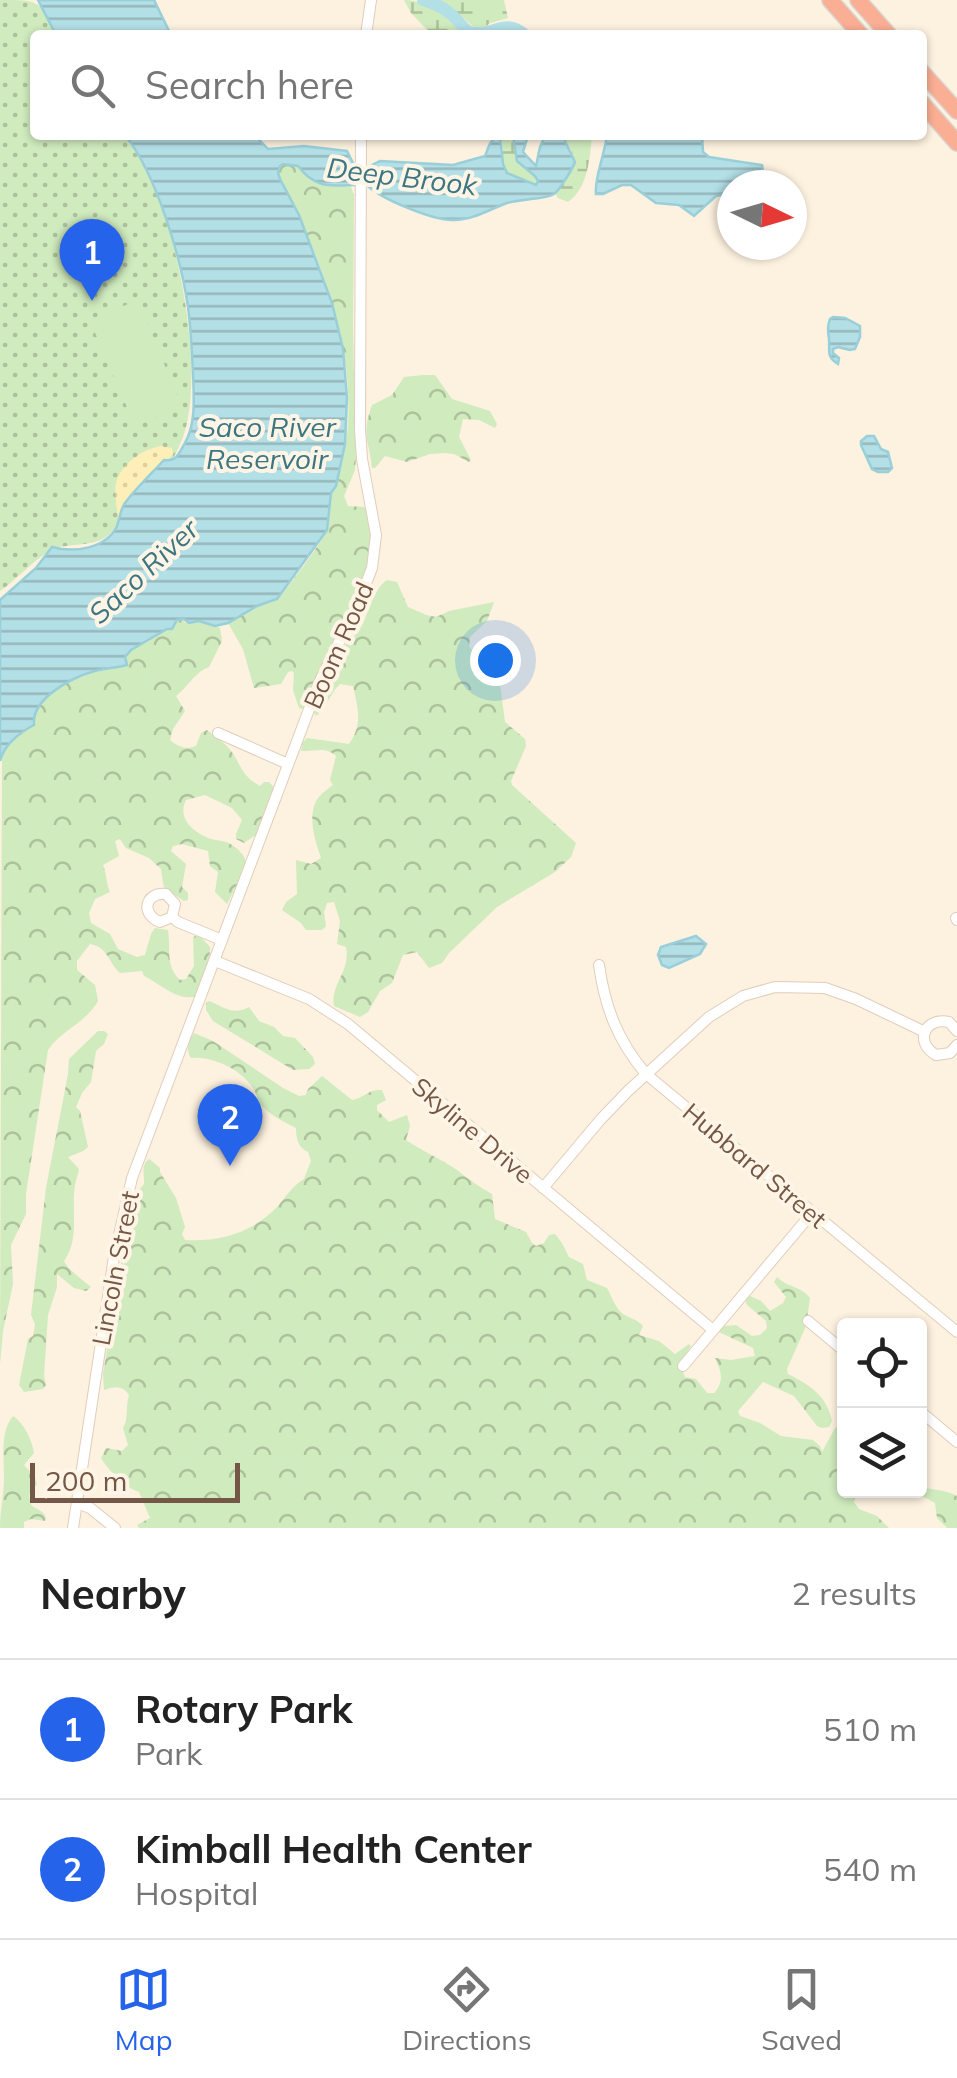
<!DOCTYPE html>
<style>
body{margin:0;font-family:Mulish,sans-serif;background:#f6f6f6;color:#222}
.controls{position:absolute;right:30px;bottom:30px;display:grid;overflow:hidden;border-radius:10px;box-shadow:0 2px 8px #0004}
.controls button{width:90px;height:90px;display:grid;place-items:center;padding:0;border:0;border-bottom:2px solid #e0e0e0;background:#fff;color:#222;font:50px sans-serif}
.compass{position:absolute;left:717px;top:170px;width:90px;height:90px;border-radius:50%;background:#fff;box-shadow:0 2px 8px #0004;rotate:95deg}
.scale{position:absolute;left:30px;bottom:25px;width:210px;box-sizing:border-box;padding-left:10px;border:5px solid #745746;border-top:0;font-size:28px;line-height:35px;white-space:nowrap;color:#745746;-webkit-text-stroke:8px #fff5e6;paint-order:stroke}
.you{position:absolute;left:495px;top:660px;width:35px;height:35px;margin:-25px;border:8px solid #fff;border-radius:50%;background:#1a73e8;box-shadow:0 0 0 15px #1a73e833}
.badge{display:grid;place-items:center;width:65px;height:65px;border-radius:50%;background:#2563eb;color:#fff;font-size:32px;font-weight:700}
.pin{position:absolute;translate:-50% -82px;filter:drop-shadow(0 2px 5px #0008)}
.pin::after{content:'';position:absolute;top:52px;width:35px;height:30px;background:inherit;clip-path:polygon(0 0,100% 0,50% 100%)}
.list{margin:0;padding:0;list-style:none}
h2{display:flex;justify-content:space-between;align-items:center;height:130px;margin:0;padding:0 40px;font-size:42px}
h2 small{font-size:32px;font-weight:400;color:#767676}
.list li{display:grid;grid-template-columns:65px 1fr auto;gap:30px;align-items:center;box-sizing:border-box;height:140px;padding:0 40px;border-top:2px solid #e0e0e0}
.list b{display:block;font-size:38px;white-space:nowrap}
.list p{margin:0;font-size:32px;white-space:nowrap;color:#767676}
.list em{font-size:32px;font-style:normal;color:#767676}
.icon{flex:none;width:55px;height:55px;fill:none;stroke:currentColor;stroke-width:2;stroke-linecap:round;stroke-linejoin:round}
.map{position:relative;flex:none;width:957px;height:1528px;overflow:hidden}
.search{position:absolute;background:#fff;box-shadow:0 2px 8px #0004;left:30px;right:30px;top:30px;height:110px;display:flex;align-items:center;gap:25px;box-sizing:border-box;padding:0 35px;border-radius:10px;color:#767676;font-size:38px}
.sheet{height:410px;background:#fff}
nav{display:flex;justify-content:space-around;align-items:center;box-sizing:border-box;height:140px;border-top:2px solid #e0e0e0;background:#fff;font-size:28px;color:#767676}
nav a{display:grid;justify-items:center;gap:5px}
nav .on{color:#2563eb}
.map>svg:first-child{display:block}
.grass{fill:url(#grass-dots)}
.forest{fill:url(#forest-crowns)}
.wetland{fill:url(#wetland-marsh)}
.sand{fill:url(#sand-dots)}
.garden{fill:#d0ebbe}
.water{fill:url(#water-rules);stroke:#99cfd9;stroke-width:2.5}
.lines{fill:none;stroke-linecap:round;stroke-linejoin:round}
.river{stroke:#b3dfe7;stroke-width:12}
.minor-casing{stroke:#e1cdbb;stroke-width:12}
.highway-casing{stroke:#dbd3cf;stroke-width:18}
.minor{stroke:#fff;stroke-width:10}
.highway{stroke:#faae93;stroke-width:15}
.labels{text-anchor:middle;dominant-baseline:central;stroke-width:8;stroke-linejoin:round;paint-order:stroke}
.street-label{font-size:25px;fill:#745746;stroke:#fff5e6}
.water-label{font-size:28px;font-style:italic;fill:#3c7682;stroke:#fff5e6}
</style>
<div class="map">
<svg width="957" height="1528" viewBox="0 0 957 1528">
<defs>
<pattern id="grass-dots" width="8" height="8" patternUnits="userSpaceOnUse" patternTransform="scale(2.5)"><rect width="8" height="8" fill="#d0ebbe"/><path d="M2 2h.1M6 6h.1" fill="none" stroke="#adc19c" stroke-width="1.8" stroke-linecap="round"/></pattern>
<pattern id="forest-crowns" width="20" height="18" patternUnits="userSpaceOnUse" patternTransform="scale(2.5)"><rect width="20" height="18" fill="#d0ebbe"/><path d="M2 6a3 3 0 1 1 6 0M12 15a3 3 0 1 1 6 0" fill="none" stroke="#adc19c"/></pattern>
<pattern id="wetland-marsh" width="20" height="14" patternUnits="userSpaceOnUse" patternTransform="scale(2.5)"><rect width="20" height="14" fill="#d0ebbe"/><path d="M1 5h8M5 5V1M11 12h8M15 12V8" fill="none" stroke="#adc19c"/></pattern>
<pattern id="sand-dots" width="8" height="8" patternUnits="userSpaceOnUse" patternTransform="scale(2.5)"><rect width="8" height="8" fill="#feefb8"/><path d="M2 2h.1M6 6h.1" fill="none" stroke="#ddcfa0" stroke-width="1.8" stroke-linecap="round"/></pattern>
<pattern id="water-rules" width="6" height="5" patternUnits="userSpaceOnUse" patternTransform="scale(2.5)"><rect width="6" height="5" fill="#b3dfe7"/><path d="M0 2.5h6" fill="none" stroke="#96b8bd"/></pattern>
</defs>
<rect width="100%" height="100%" fill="#fdf1df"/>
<path class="grass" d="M0,0C39,0 40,0 59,35H35V135H124C173,188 208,369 183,437C171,471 142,496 118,521C106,550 80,541 57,548C38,554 17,580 0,591Z"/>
<g class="forest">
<path d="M283,164L298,166C310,182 332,187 350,184L354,195L353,329L356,457L355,470L344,496L348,506L364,507L368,512L372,550L368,567L310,697L302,709L299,708L293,690L294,673L292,671L288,672L281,684L254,688L243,649L228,623C237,618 245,613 254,608C261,604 269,605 276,600C283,595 322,542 326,532C332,520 327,507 331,495C337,478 343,462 346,443C359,352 321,258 280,179L278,173L280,166Z"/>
<path d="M423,375H435L452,399L490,411L497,424L495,428L479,420L463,419L459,437L471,460L469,462L454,454L445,453L430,454L407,462L385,456L375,468H372C369,438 361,436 372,405L392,395L404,377Z"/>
<path d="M387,580L397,582L408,607L426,615L436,617L449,611L494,602L487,621L470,637L469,646L484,668L500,684L505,722L525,739L526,746L511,781L512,785L576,843L571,857L555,872L497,907L449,953L442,963L429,968L417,952L403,955L392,983L380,991L368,1012L360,1017L334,1006C330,984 351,971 346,947L337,944L340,921L334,902L327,903L324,912L326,926L322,930H306L301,923L282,910L286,902L297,894L296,860L311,864L321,858C315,840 306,813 319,797C323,792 328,789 333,785L330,780L336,756C325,746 315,752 301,751L302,743L307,738L349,744C363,725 358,708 353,686L340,684C329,694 326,710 316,716L314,713C321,692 330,665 344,647C348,640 356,636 360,629C370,612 371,592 387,580Z"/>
<path d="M181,619L186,623C200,620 207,622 220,628L222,641L209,667C196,671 187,688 176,696L185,711L173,729L170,740C178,747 186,750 196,746L201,733L207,730C213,735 221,741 227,746C241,761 239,775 260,786L264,782H269L274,787L257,834L244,843L236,839V834L242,820L232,808L205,795L186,800C177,818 192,831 208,838C216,841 226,840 232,845C240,850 245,856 247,865L227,904L215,892L218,872L210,866L208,851L182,844L173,846L171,851L186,864L182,887L188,893V900L184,901C161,885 165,895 161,869L149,858L126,848L120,839L115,841L119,856L103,865C107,875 106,883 110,892L95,899L89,913L91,923L110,934L118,949L137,957L145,955L151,934L155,928L168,930C171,949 165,966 180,980L186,979L194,966L193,937L199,935L210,947L209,965L195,997C175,1000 161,984 144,976L142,971L120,973C108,962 108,947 90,944L77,961V970L95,985L98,1001C86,1023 61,1030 48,1050L26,1194V1214L11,1245L13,1284L3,1331L0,1364L2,754L23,731L33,725C31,688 94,671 123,666L125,657L131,650L149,641Z"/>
<path d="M209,1001C224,1007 233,1016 249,1007L259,1021L274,1027L283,1036L295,1038L313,1057L315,1064L309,1069L293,1070L213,1021L206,1010V1003Z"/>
<path d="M98,1031H104L108,1034L104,1044L96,1051L91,1082L82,1093L76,1107L80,1111L88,1147L83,1151L68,1157L79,1169C78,1174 76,1180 75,1185C71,1210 80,1239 64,1261C69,1271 82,1279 91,1287L86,1291L74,1288L57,1274V1287L48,1315L44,1376L46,1385L43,1389L24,1392L19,1385L28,1339L33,1336L35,1324L31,1315L46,1188L68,1074L69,1059Z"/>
<path d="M194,1033L213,1041L283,1088L299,1096L306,1095L308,1089L322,1076L352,1100C365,1098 367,1089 382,1090L386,1100L377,1105V1110L389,1122L407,1115L410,1126L406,1140C422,1151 441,1159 457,1170C468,1179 479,1187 492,1194L495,1219L526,1232L532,1243L536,1246L544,1243L549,1235L555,1234L562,1243L569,1257L583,1264L587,1280L607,1288C612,1297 615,1308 623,1314C631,1319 637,1319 643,1326L639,1335L659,1341L675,1354L689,1344L691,1346L680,1364L685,1377L696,1379L707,1393H714C725,1381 721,1371 715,1358L731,1360L755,1356L753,1348L719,1332L724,1326L736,1325L752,1336L760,1335L767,1328L766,1321L746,1304V1298L750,1296L761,1301L770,1311L783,1303L786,1297L774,1282L777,1277C786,1287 801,1286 810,1298L806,1326L787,1369L788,1374C810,1385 827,1396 832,1421L829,1427L822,1428L817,1426L794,1396L763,1382L738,1411L740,1416L760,1423L781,1436L813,1440L820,1446L822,1452L835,1428L844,1423V1490L856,1491L854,1502L859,1509L877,1516L889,1528H139L137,1525L150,1518L139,1492C126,1488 108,1470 101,1458L106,1448L122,1451L128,1445L123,1428C129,1419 125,1408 129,1395C123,1385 114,1386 104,1390L103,1374L129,1215L132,1199L144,1184C145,1175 140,1166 149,1159L160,1168V1172L176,1198L185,1227L182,1234L185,1240C219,1242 252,1233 277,1207C286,1197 292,1186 304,1179L311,1161L308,1152C298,1148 296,1138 296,1128C284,1122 270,1115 261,1105C255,1096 260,1100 254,1090C243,1070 213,1056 191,1058C185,1049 189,1041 194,1033Z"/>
<path d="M13,1416C24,1423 32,1440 34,1453L24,1465L35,1477L37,1484L29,1495L31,1505C37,1510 48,1512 45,1521L31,1519L24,1522V1528H0C0,1511 4,1495 4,1478C4,1457 0,1431 13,1416Z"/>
<path d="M920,1486C934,1491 944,1489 957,1496V1528H947L937,1518L935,1503L913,1491L920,1490Z"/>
</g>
<g class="wetland">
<path d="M404,0C432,0 447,20 468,35H432L411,13Z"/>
<path d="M438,0H504L508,18L490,23L484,28H475L449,6Z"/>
<path d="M502,135H513C516,163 519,161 537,179L536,185L507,173L503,164Z"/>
<path d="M562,135H592C590,158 588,188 568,202L558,198L555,193C562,185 564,177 573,169L572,152Z"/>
</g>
<path class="sand" d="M161,446L172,448L173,454L120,520L118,518C117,508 114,493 116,483C121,464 142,449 161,446Z"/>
<path class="garden" d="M137,300L182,406L135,426L90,321Z"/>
<g class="water">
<path d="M38,0H154L171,35H56Z"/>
<path d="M125,135H254L268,149L304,146L347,151L353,163L368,167L380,161L453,165L485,156C489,147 489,139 500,137L503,164L507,173L536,185L538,181L535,176L517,161L513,135H531L527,139L523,152L536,166C539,155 538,145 547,135H562L575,162C573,168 559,191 554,194C547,198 538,198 531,199C523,200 515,201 507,203C490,209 473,220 454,220C434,221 381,199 367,185C339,183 319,194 298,166L283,164L280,166L278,173L280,179L299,215L332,303L343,349L347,398L345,444L336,486L331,493L327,530L277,599L257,606L228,623L215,626L199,621L189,623L184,619L177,620L172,629H167L131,650L125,657L127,665C117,668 106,668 95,671C73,677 31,698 34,725C20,732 3,746 0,761V600L36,568L52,547C74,553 106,549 117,526C120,518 120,510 125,503C136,488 151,474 164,460C177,462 179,453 185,443C196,424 194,397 193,375C192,353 191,329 188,307C181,258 156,173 125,135Z"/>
<path d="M607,135H702L703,152L709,157L762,165L764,176L756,185H732V193L716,196L694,216L679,205L656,203L631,185H622L603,194H596C594,178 605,154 607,135Z"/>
<path d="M833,317L845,318L860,326V337L855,349L850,350L838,347L833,349V353L839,358L838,364C826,356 830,352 829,339C828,331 827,328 830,319Z"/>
<path d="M867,436H874L881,449L888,452L892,468L888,472H878L872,469L861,445V441Z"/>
<path d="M696,936L706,944L700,954L669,968L662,965L658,955L661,947Z"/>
</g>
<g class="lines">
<path class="river" d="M423,0C435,4 443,7 452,15C458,20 463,29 470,32C492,39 503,16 525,35"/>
<g class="minor-casing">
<g id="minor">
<path d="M366,35L371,0"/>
<path d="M218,733L288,764"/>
<path d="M172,917L160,922C140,914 145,892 166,894L175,904L172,917L178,922L222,940"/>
<path d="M956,918L957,920"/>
<path d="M215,961L309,999L348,1024L713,1330"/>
<path d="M599,965C605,1008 618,1041 646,1074L957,1332"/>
<path d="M957,1031L949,1022C924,1017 914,1042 936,1055L950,1053L957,1045"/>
<path d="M543,1188L601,1119L628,1091L709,1017L743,996L775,987L825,988L856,999L925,1032"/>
<path d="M808,1321L844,1351"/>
<path d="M683,1366L812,1213"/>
<path d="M920,1411L957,1442"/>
<path d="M77,1503L90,1508L115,1528"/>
<path d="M73,1528L114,1257L132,1178L319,683L360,599L372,568L376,535L362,459L360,429L361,135"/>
</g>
</g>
<g class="highway-casing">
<g id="highway">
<path d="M830,0L861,35"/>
<path d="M858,0L889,35"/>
<path d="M922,72L957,111"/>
<path d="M922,103L957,143"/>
</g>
</g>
<use href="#minor" class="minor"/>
<use href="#highway" class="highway"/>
</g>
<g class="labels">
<g class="street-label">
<text transform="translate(338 645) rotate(-66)">Boom Road</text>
<text transform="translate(473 1130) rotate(40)">Skyline Drive</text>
<text transform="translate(755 1165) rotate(40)">Hubbard Street</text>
<text transform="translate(115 1268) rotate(-79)">Lincoln Street</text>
</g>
<g class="water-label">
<text transform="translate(402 176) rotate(7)">Deep Brook</text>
<text x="267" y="426">Saco River<tspan x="267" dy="32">Reservoir</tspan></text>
<text transform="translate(143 571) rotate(-43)">Saco River</text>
</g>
</g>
</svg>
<div class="controls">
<button><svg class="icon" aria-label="locate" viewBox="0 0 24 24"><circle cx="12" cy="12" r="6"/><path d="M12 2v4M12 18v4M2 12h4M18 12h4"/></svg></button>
<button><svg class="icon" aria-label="layers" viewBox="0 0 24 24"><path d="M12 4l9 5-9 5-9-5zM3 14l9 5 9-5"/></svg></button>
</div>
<svg class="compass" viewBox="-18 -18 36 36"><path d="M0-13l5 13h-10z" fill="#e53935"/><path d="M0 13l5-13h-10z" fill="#767676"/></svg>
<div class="scale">200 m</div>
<div class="you"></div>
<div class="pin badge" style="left:92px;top:301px">1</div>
<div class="pin badge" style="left:230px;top:1166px">2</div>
<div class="search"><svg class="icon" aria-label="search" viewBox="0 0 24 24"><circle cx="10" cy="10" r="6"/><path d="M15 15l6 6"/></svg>Search here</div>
</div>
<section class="sheet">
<h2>Nearby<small>2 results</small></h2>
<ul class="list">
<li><span class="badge">1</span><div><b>Rotary Park</b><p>Park</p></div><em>510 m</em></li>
<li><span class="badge">2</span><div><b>Kimball Health Center</b><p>Hospital</p></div><em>540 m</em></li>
</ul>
</section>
<nav>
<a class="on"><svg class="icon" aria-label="map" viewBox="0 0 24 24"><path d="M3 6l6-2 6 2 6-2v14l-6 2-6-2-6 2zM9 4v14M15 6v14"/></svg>Map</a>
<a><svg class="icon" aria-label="directions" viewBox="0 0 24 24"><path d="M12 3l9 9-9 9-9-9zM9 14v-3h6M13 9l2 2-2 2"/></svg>Directions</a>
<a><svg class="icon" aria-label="saved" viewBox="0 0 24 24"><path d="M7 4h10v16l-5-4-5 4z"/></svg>Saved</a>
</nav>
